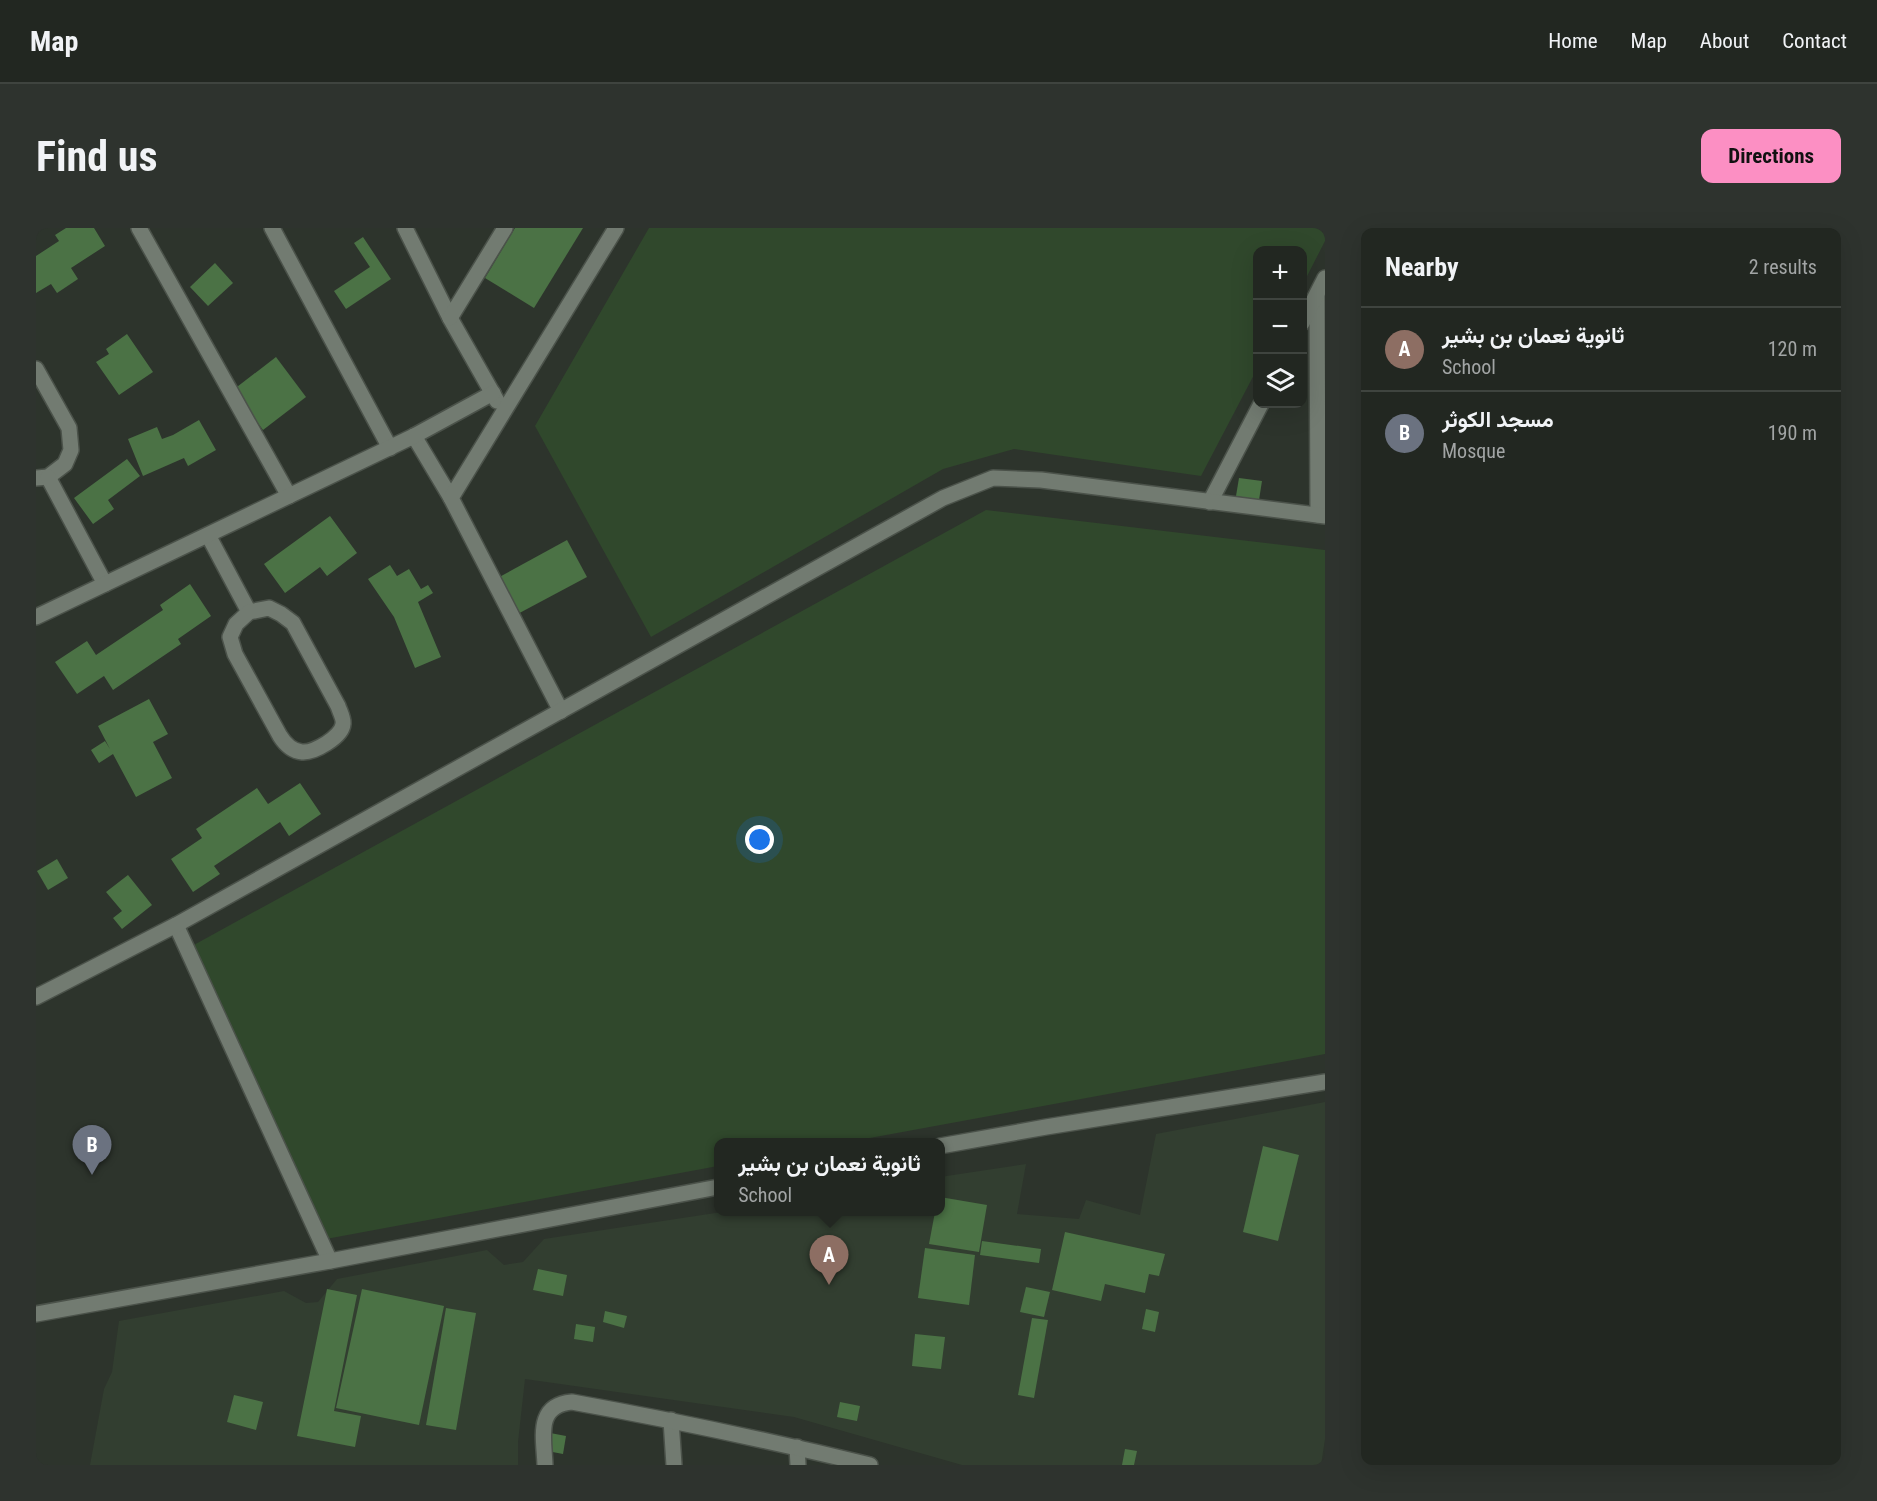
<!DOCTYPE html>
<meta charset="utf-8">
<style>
body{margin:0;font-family:"Roboto Condensed",Vazirmatn,sans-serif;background:#2e332e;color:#f1f3f6}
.controls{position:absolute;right:18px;top:18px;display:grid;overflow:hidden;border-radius:12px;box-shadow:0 6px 24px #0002}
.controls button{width:54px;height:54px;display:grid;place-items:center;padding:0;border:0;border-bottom:2px solid #3f443f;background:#222721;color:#f1f3f6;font:30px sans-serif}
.you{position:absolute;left:724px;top:612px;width:21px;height:21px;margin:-15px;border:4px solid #fff;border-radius:50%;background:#1a73e8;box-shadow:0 0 0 9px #1a73e833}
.badge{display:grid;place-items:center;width:39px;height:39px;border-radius:50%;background:#fc8fc3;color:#fff;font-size:20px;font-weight:700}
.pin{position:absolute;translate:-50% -50px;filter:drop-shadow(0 2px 3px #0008)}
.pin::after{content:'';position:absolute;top:32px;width:21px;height:18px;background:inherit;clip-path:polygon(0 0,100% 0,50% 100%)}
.popup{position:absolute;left:678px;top:910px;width:231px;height:78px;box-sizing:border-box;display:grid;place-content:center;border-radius:12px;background:#222721;filter:drop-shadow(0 2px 4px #0005);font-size:20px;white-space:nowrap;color:#a2a5a5}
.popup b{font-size:22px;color:#f1f3f6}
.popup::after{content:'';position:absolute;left:50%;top:100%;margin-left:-12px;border:12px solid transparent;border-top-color:#222721}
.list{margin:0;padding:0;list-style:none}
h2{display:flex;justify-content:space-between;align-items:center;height:78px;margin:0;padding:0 24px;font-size:26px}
h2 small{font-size:20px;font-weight:400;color:#a2a5a5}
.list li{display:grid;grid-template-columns:39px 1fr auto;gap:18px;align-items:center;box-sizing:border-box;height:84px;padding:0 24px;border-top:2px solid #3f443f}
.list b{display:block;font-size:22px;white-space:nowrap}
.list p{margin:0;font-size:20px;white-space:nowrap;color:#a2a5a5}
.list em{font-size:20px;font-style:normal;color:#a2a5a5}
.icon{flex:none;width:33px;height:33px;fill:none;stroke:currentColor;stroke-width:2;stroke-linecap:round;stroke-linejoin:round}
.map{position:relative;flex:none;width:1289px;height:1237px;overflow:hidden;border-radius:12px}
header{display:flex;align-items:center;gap:36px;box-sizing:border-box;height:84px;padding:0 30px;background:#222721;border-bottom:2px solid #3f443f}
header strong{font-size:28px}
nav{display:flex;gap:33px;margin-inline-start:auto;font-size:21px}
.intro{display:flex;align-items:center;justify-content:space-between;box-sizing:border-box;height:144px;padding:0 36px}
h1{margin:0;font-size:42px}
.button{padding:15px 27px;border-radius:12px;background:#fc8fc3;color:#111;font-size:21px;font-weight:700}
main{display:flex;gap:36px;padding:0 36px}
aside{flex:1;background:#222721;border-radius:12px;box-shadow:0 6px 24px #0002}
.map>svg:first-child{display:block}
.built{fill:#323e30}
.green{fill:#30482c}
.building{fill:#4b7245}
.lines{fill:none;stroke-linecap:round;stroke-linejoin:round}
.street-casing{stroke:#4b524a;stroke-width:18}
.secondary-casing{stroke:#4b524a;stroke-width:18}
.street{stroke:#727b71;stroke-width:15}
.secondary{stroke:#727b71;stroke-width:15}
</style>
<header>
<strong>Map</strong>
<nav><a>Home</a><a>Map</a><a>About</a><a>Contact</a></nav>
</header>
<div class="intro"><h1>Find us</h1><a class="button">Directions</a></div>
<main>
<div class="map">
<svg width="1289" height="1237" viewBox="0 0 1289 1237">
<rect width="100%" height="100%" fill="#2d342c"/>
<path class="built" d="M1289,874V1211L1285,1237H926L758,1189L489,1151L482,1214V1237H54L68,1161L76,1144L83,1093L248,1063L270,1075L282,1074L301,1051L451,1022L468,1037L487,1034L508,1011L686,984H904V949L990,936L981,986L1043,991L1050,972L1104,987L1120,906Z"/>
<g class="green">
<path d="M613,0H1289V13L1267,56L1266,22H1222L1221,141L1165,248L978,221L907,241L615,409L499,198Z"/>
<path d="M950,282L1289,322V826L812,914H682V938L290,1011L156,718Z"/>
</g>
<g class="building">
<path d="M30,0H58L69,18L35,40L42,51L21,65L15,56L0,65V28L23,13L19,7Z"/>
<path d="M479,0H547L498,80L449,50Z"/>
<path d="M327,9L355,51L310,81L298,63L334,39L318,15Z"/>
<path d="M179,35L197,55L172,78L154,59Z"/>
<path d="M91,106L117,144L83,167L60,134L73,126L70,121Z"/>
<path d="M240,129L270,169L227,202L197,162Z"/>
<path d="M163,192L180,222L152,238L148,230L107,248L92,211L121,199L126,211L137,207Z"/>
<path d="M91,231L104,248L72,272L78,281L57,296L38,270Z"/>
<path d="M1203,250L1226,253L1223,272L1200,268Z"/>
<path d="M294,288L321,325L291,348L284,339L249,365L228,336Z"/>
<path d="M531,312L551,349L476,389L456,353Z"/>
<path d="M354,337L361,348L373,341L385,361L392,357L397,365L382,374L405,429L379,440L358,389L332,351Z"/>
<path d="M154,356L175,388L142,411L145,416L77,462L68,448L41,466L19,434L51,413L60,427L127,382L124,377Z"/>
<path d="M113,471L132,506L117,514L136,550L100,569L77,526L63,535L55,522L69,513L74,521L62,498Z"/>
<path d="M264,555L285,586L253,608L244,594L178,638L184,646L157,664L135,631L166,610L160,601L221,560L232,576Z"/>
<path d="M21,631L32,650L12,662L1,643Z"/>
<path d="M92,647L116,677L86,701L77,690L86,683L70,664Z"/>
<path d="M1227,918L1263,927L1242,1013L1207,1004Z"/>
<path d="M904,969L951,977L943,1024L893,1016L899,984H904Z"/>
<path d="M1029,1004L1129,1026L1123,1048L1113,1046L1109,1065L1069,1056L1065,1073L1016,1062Z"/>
<path d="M946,1013L1005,1021L1003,1035L944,1027Z"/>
<path d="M889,1020L939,1027L933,1077L882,1070Z"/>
<path d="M502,1041L531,1047L527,1068L497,1062Z"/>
<path d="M990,1059L1014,1064L1008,1089L984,1084Z"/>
<path d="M291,1061L321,1067L298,1183L325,1188L319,1219L261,1208Z"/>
<path d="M326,1061L408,1078L383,1197L300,1180Z"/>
<path d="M410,1080L440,1085L420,1202L390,1197Z"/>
<path d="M1110,1081L1123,1084L1119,1104L1106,1101Z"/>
<path d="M569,1083L591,1088L588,1100L567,1094Z"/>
<path d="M996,1090L1012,1092L998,1170L982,1167Z"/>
<path d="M540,1096L559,1099L557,1114L538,1111Z"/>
<path d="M879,1106L909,1109L905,1141L876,1138Z"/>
<path d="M198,1167L227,1174L220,1202L191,1194Z"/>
<path d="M804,1174L824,1178L821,1193L801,1189Z"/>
<path d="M509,1204L530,1208L527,1226L506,1222Z"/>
<path d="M1089,1221L1101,1223L1098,1237H1086Z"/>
</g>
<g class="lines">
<g class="street-casing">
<g id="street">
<path d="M103,0L253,268"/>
<path d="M236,0L354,220"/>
<path d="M369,0L414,90L461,173"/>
<path d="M1281,68L1282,287"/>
<path d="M414,90L469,0"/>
<path d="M1266,95L1289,50"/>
<path d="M0,141L33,200L35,222L29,236L12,249L0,250"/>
<path d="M378,208L415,270"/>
<path d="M12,249L69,356"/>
<path d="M1174,274L1225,176"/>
<path d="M172,307L213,384"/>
<path d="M233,380L245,386L257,395L302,478C304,484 308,491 307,496C306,509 278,525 266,524C256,523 249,516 244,508L199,426L194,409L200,396L213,384Z"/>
<path d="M0,389L378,208L457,165"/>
<path d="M525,483L415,270L580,0"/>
<path d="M140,697L294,1033"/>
<path d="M904,918L1010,899L1289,854"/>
<path d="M0,1086L294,1033L682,959"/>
<path d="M635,1192L638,1237"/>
<path d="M761,1219L762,1237"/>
<path d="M509,1237C508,1210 499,1177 536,1174C636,1192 735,1213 834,1237"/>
</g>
</g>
<g class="secondary-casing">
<path id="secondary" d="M0,769L140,697L907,270L957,250L1005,252L1289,288"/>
</g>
<use href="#street" class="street"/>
<use href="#secondary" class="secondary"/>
</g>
</svg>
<div class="controls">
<button>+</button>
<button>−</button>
<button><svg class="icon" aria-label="layers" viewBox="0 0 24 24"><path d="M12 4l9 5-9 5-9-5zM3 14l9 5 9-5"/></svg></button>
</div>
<div class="you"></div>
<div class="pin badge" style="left:793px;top:1057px;background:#8d6e63">A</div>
<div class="popup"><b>ثانوية نعمان بن بشير</b>School</div>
<div class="pin badge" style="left:56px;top:947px;background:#6b7280">B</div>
</div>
<aside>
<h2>Nearby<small>2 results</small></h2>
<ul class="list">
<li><span class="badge" style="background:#8d6e63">A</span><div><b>ثانوية نعمان بن بشير</b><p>School</p></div><em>120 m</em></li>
<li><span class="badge" style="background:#6b7280">B</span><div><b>مسجد الكوثر</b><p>Mosque</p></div><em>190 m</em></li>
</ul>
</aside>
</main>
